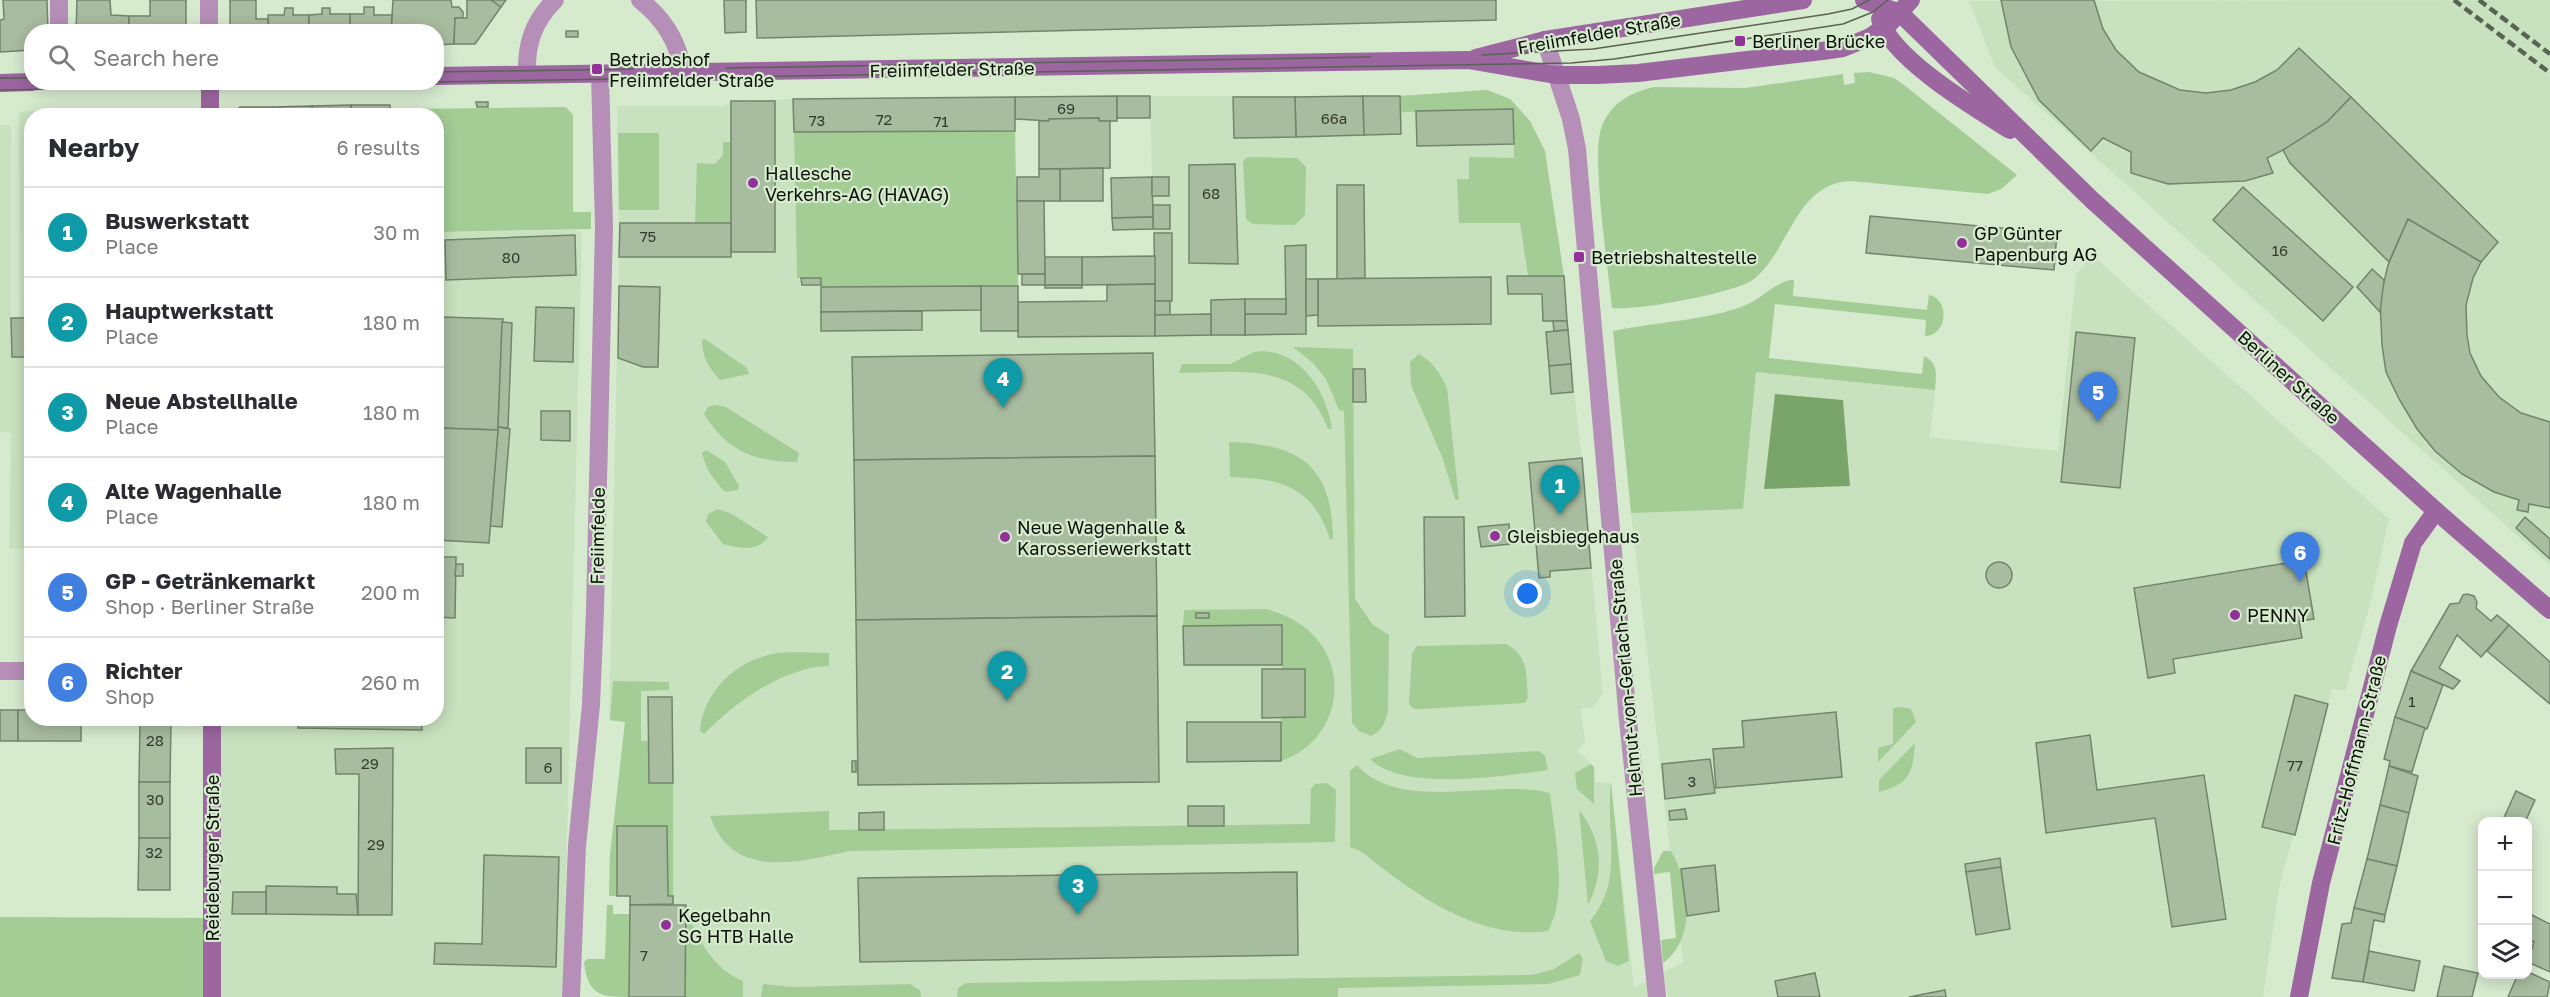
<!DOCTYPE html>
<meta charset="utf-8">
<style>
body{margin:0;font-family:"Golos Text",sans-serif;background:#f2f2f3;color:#2b2b33}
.controls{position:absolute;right:18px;bottom:18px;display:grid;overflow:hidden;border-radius:12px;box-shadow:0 3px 15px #0003}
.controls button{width:54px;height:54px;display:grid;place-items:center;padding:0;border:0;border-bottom:2px solid #e1e1e2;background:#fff;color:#2b2b33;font:30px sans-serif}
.you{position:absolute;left:1528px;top:594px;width:21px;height:21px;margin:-15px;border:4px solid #fff;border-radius:50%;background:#1a73e8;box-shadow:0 0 0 9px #1a73e833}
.badge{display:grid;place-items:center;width:39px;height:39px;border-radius:50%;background:#0f766e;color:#fff;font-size:20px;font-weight:700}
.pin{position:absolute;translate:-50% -50px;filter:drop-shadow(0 2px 3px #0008)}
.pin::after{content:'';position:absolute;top:32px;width:21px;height:18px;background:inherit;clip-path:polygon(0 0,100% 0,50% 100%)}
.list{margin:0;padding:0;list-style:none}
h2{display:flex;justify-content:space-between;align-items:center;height:78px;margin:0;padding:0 24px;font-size:26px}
h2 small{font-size:20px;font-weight:400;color:#7c7c81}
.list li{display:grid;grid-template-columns:39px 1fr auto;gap:18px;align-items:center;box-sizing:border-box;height:90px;padding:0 24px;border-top:2px solid #e1e1e2}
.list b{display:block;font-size:22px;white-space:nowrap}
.list p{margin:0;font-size:20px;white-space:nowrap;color:#7c7c81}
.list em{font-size:20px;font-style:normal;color:#7c7c81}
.icon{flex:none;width:33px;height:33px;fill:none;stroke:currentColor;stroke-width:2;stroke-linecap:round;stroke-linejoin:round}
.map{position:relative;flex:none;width:2550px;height:997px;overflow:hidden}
.search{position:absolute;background:#fff;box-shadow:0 3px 15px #0003;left:24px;top:24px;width:420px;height:66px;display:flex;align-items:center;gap:15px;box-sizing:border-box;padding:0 21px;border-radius:24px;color:#7c7c81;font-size:22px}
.panel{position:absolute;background:#fff;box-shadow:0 3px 15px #0003;left:24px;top:108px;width:420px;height:618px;border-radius:24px}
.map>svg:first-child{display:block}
.built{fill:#c8e2bf}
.green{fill:#a4cc95}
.water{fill:#7aa56a}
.building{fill:#a8bca0;stroke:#72856b;stroke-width:1.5}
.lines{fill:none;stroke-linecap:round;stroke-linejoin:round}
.street{stroke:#b58fb7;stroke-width:18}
.secondary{stroke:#9c66a0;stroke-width:18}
.tram{stroke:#586353;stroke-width:1.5}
.rail{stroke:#586353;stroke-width:4.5;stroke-dasharray:9 4.5;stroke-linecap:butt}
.poi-dot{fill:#923199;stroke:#d6eace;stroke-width:2}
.labels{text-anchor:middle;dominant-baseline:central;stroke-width:4.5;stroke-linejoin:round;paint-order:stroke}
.number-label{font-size:15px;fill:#323c2e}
.street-label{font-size:18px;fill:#0a1108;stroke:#d6eace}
.poi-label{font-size:18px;fill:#0a1108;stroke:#d6eace;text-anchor:start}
</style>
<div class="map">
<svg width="2550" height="997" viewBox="0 0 2550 997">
<rect width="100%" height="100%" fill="#d6eace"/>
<g class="built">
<path d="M2550,0V565L1995,67L1969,1Z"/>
<path d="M1487,90L1510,99L1530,121L1545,151L1582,458L1602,686L1603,693L1593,707L1581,709L1585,742L1577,750L1594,767L1595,782L1611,783L1634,988L1683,962L1631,513L1743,509L1756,372L1935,390L1930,437L2058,451L2076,274L2093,256L2389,519L2369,608L2345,691L2332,689L2279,888L2263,997H1668L1666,989L1654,997H1338V988L984,997H629L630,897L609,896L610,855L625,722L609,720L619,257L617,106H724L731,101L793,99L797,278H821V287L1018,302L1106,301L1107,285L1155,284L1150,96H1400Z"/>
<path d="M101,110V115L32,116L31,548L9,549L11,433L0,432V125H11V317L20,318L19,112Z"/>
<path d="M573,230L582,232L563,997H214V719L436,718L437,232Z"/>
</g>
<g class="green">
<path d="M1869,72L1894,78L1904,85L2017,175L2001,189L1988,194L1850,181C1795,184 1790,250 1754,279C1737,293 1635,311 1612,308C1609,273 1590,153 1602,126C1611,103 1631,92 1654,87L1746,88L1843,74L1844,85L1855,83L1854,73Z"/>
<path d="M1487,90L1510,99L1530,121L1545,151L1564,276H1528L1520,223H1459L1457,179H1469V157L1514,158L1513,110L1401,112L1400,96Z"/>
<path d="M566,107L573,115V212H591V229L437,232L436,116L406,115V109Z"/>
<path d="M1015,131L1018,286L821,287L820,278H797L794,132Z"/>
<path d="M618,133H659V210H619Z"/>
<path d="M723,142H731V223H695L697,163L715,164L723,155Z"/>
<path d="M1248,157L1297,158L1306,167L1305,215L1295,225L1253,224L1246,219L1243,161Z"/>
<path d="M1790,280H1794L1793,296L1927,310L1929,295C1950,299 1948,335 1925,336L1926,320L1775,304L1769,358L1922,374L1924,356C1939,363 1936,376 1935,390L1756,372L1743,509L1631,513L1613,331C1655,322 1701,321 1741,307C1760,301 1771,285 1790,280Z"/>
<path d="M705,339L747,368L749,374L720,380C709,369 702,356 702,340Z"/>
<path d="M1293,347L1353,349L1355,599L1373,625L1389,635L1388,711C1385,723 1383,730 1371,736L1359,731L1352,723L1344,411L1339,410L1326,379L1313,363Z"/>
<path d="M1263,351C1303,353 1327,393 1332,429H1328C1302,359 1240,373 1179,373L1182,364H1230L1254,352Z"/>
<path d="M1419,354C1434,363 1440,373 1447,388L1459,500L1455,499L1443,459L1411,385L1410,362Z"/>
<path d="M714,405L726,407L799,453L797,462C754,462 727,451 704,414L708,407Z"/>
<path d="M1229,442C1300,444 1332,465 1333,539H1330C1313,487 1281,478 1230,477Z"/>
<path d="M706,450L725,462L739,486L738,490L725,492C714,480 706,470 702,453Z"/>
<path d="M718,509L732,514L768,537C757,553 740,548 723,544L706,522L708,514Z"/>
<path d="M1267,609C1285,615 1302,622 1315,637C1352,678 1334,744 1281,761V717H1305V669H1282V625L1183,626L1184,610Z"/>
<path d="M1506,644C1529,656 1526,675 1528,698L1525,703L1421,709H1414L1409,704L1412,653L1417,646Z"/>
<path d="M829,653V666C784,667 735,702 704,734L700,731C703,692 735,661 773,654C791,651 811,653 829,653Z"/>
<path d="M613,681L669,682V690L641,691V741H648L649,783H673V896H668L667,826H618L617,896H609L610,855L625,722L610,720Z"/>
<path d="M1901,707L1911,709L1916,722L1878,762V748L1893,744V708Z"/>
<path d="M1915,743C1913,772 1910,784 1879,792V780Z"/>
<path d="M1400,749L1417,758L1539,751L1545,756L1548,770C1504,776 1402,792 1370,759Z"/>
<path d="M1591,764L1594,767V804L1577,789L1575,773Z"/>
<path d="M1357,765C1401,814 1492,778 1550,793C1554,834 1569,894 1548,931C1478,941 1414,894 1362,852L1350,847V771Z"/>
<path d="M1327,783L1336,790L1335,842L850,851C798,862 733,881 710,816L829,811V830L1310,824L1311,789L1315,784Z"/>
<path d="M1611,783L1629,961L1618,966L1606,961L1590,921C1625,881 1605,831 1611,783Z"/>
<path d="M1579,810C1602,839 1605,872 1588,905Z"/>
<path d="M1663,851H1671C1690,883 1697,939 1663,963L1661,940L1676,938L1670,872L1654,874V868Z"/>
<path d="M607,905H613V914H630L629,997C600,997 588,995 584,962L587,959H605Z"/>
<path d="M686,911C699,940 712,968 743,981V997H685Z"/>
<path d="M0,917L211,918V997H0Z"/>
<path d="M1579,953L1583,959L1580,975L1548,984L1338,988V997H957L958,988L966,983L1532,975L1554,969Z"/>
<path d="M763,984L793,987L910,984L920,990L921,997H761Z"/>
</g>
<path class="water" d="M1775,394L1843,400L1850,486L1764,489Z"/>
<g class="building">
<path d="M3,0H47L48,32H32V50L0,52V20L4,19Z"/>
<path d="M77,0H110L111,15L129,16V32H76Z"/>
<path d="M150,0H186V32H129V16H150Z"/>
<path d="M230,0H256V19H268L269,32H230Z"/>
<path d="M393,0H451L452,7H459L463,12V18H455L454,44L436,45V32H391Z"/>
<path d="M467,0H491L501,7L475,44H454L455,18H467Z"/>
<path d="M491,0H506L501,7Z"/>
<path d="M724,0H746V32L725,33Z"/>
<path d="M756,0H1496V20L757,38Z"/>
<path d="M2001,0H2094L2103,29L2116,50L2139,72L2180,90L2206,93L2231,90L2255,82L2277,70L2299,48L2351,97L2327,122L2297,143L2267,158L2273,173L2245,181L2168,184L2131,173V152L2103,138L2091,151L2039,100L2011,47Z"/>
<path d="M364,7H374V15H392L391,32H350V14H364Z"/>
<path d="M285,8H293V15H309V32H269L268,15H284Z"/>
<path d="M322,8H330V14H350V32H309V15L322,14Z"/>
<rect x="566" y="31" width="12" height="6"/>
<path d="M1117,96V121H1099V118L1049,119V121L1015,119V97Z"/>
<rect x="1117" y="96" width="33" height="22"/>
<path d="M1363,96L1364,135L1296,137L1295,97Z"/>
<path d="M1363,96H1400L1401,134L1364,135Z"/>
<path d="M1015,97V131L794,132L793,99Z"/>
<path d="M1233,97H1295L1296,137L1234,138Z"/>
<path d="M2351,97L2498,242L2481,262L2408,219L2389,262L2290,163L2283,150L2327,122Z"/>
<rect x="731" y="101" width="44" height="151"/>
<path d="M476,102H488V107H477Z"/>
<rect x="351" y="105" width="39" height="11"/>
<path d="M351,105V116H312V106Z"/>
<path d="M312,106V116H273V107Z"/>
<path d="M240,107H273V116H232Z"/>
<path d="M1513,109L1514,144L1417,146L1416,111Z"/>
<rect x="101" y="110" width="84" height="6"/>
<path d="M1099,118V121H1110V168L1039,169V121H1049V119Z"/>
<path d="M1235,164L1238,264L1189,263V165Z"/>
<path d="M1103,168V201H1060V169Z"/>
<path d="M1039,169H1060V201H1017V177H1039Z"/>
<path d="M1152,177L1153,217L1112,218L1111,178Z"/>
<rect x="1152" y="177" width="17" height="19"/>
<path d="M1337,185H1364L1365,278L1337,279Z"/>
<rect x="27" y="187" width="5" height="56"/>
<path d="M2243,187L2353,287L2323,321L2213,220Z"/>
<path d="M1017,201H1044L1045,274H1018Z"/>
<rect x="1153" y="205" width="17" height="24"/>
<path d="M1870,216L2057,233L2054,270L1866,253Z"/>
<path d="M1153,217V229L1113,230L1112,218Z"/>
<path d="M2408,219L2481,262L2473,278L2466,305L2467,335L2470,353L2481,376L2499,397L2521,413L2550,422V508L2529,504L2528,512L2517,510L2519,500L2494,492L2462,474L2435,451L2417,429L2399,399L2386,372L2382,345L2380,299L2388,265Z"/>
<path d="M620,223H731V257H619Z"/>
<path d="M1154,233H1172V301H1155Z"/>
<path d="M575,235L576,275L446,280L445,240Z"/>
<path d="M1306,245V334L1245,335V314H1286L1285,246Z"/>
<path d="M1155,256V284L1082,285V257Z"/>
<rect x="1045" y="257" width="37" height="28"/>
<path d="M2372,269L2384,280L2380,312L2357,287Z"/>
<rect x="1022" y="274" width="23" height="11"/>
<path d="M1507,276H1564L1567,321H1543L1542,294H1508Z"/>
<path d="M1491,277V324L1318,326V279Z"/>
<path d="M801,278H821V285H802Z"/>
<path d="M1306,279H1318V315L1306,316Z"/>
<path d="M1155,284V336L1018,337V302L1107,301V285Z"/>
<rect x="1045" y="285" width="37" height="3"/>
<path d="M619,286L660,287L658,367H643L618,358Z"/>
<rect x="981" y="286" width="37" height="45"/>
<path d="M981,286V310L821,312V287Z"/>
<path d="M1245,299V335H1211V300Z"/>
<rect x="1245" y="299" width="41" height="15"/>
<rect x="1155" y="301" width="15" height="14"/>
<path d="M536,307L574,308L573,362L534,361Z"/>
<path d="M922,311V330L821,331V312Z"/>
<path d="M1211,314V335L1155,336V315Z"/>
<path d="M443,317L503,319L498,430L438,428Z"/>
<path d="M11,318H32V357H12Z"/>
<path d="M1553,321H1567L1568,330L1554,331Z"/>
<path d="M502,322L512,323L508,428L498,427Z"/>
<path d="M1568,330L1571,364L1549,366L1546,332Z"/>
<path d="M2076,332L2135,338L2120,488L2061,482Z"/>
<path d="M1153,353L1155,456L854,460L852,357Z"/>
<path d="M1571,364L1573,392L1551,394L1549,366Z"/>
<path d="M1353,369H1365L1366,402H1353Z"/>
<path d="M541,411H570V441L541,440Z"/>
<path d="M498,427L510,429L502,527L490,526Z"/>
<path d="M438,428L498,430L489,543L436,540Z"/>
<path d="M1155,456L1157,616L856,620L854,460Z"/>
<path d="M1582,458L1591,568L1550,571V577L1539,578L1529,463Z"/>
<path d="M1424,517H1464L1465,616L1425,617Z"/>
<path d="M2525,517L2550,539V559L2516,528Z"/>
<path d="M1509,524L1511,544L1481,547L1478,527Z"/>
<path d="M436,557H456L455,618L436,617Z"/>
<path d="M2304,560L2314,619L2299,621L2302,638L2173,659L2175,673L2148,678L2134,588Z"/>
<circle cx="1999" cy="575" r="13"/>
<path d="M456,564H463V576H455Z"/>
<path d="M2467,594L2474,596L2477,602L2476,608L2491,621L2497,615L2509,625L2481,657L2457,635L2439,668L2460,681L2453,689L2411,671L2450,604L2459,603L2463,595Z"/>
<rect x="26" y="601" width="6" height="33"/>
<rect x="1196" y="613" width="13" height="5"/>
<path d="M1157,616L1159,782L858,785L856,620Z"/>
<path d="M1282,625V665H1184L1183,626Z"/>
<path d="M2509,625L2550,662V704L2487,651Z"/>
<path d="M1262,669H1305V717L1262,718Z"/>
<path d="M2411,671L2443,685L2427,729L2395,717Z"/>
<path d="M2295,695L2328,704L2295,835L2262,827Z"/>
<path d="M648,697H672L673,783H649Z"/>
<rect x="0" y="710" width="18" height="31"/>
<path d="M18,710H32V718H81V741H18Z"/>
<path d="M1836,712L1842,777L1716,788L1713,749L1744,747L1742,721Z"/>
<path d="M2395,717L2425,728L2412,772L2389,766L2390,761L2384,759Z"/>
<path d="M298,718H422V730L298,728Z"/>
<path d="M1187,722H1281V761L1187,762Z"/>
<path d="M140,723H171L170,782H139Z"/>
<path d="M2090,735L2097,790L2204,775L2226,919L2172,927L2155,818L2046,833L2036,743Z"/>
<path d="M393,748L392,915H358L359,774H336L335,749Z"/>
<rect x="526" y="748" width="35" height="35"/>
<path d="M1710,759L1715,793L1665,799L1662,764Z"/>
<rect x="852" y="761" width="4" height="11"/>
<path d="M2389,766L2418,776L2409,813L2380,805Z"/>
<rect x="139" y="782" width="31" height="56"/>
<path d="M2516,791L2535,800L2525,822H2502Z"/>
<path d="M2380,805L2409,813L2397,866L2367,859Z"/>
<rect x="1188" y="806" width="36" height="20"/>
<path d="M1685,809L1687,819L1670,820L1669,811Z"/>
<path d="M884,812V830H859V813Z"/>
<path d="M617,826H667L668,896H673V904L630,905V896H617Z"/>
<path d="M139,838H170V890H138Z"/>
<path d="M484,855L559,857L556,967L434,964L435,943L482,944Z"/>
<path d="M2000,858L2001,867L1966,872L1965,864Z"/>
<path d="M2367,859L2397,866L2385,915L2354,908Z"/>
<path d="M1715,865L1719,911L1687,916L1681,869Z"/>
<path d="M2001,867L2010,929L1976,935L1966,872Z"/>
<path d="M1297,872L1298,955L860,962L858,878Z"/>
<path d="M266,886L337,887V894H356L358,915L266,914Z"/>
<path d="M233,892H266V914H232Z"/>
<path d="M630,905H686L685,997H629Z"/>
<path d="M2354,908L2385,915L2384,922L2374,920L2363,982L2332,978L2342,924L2351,923Z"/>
<path d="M2530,914L2550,924V972L2528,962L2534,942L2528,939Z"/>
<path d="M2369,951L2420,961L2414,991L2363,982Z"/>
<path d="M2444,966L2478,973L2472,997H2437Z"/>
<path d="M2528,972L2550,982L2547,997H2508L2518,974H2528Z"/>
<path d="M1815,973L1820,997H1778L1775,981Z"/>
<path d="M1945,990L1946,997H1909Z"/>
</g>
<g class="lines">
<g class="street">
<path d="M209,0V32"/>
<path d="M640,0C663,18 679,43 683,73"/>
<path d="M59,32V0"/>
<path d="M1545,40L1571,119L1577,149L1628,720L1657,997"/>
<path d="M527,74C526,44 533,22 555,0"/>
<path d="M0,671H32"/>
<path d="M571,997L577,846L591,705L595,610L604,227L600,74"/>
</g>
<g class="secondary">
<path d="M1864,0L1900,13L2092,200L2436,511L2550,610"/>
<path d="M1880,19C1892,59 1975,108 2010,130"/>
<path d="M1476,58L1545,40L1803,0"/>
<path d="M436,76L1468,60L1556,75H1597L1638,73L1822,51L1843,48L1870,37L1890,23L1911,0"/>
<path d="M0,83L32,82"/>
<path d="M210,116V82"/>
<path d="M212,997V718"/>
<path d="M2299,997L2321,883L2388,626L2413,543L2436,511"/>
</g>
<g class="tram">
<path d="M1482,55L1593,49L1828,14L1852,9L1869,0"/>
<path d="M726,68L1371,57"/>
<path d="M436,72L633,69"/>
<path d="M0,78H32"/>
<path d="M436,82L1571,63L1614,59L1843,24L1873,12L1888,0"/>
<path d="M0,90L436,82"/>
</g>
<g class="rail">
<path d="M2454,0L2550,73"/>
<path d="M2479,0L2550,54"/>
</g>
</g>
<g class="poi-dot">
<rect x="1734" y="35" width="12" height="12" rx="3"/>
<rect x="591" y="63" width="12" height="12" rx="3"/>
<circle cx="753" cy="183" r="6"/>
<circle cx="1962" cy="243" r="6"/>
<rect x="1573" y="251" width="12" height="12" rx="3"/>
<circle cx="1495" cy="536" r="6"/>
<circle cx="1005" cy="537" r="6"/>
<circle cx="2235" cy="615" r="6"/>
<circle cx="666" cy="925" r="6"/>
</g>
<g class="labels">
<g class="number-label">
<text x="1066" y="108">69</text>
<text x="1334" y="118">66a</text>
<text x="884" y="119">72</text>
<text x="817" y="120">73</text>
<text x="941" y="121">71</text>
<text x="1211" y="193">68</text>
<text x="648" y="236">75</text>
<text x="2280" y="250">16</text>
<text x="511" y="257">80</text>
<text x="2412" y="701">1</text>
<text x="155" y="740">28</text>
<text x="370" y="763">29</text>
<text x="2295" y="765">77</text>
<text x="548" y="767">6</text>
<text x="1692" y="781">3</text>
<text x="155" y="799">30</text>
<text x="376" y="844">29</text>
<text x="154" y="852">32</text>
<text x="644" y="955">7</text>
</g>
<g class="street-label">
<text transform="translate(1599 33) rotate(-10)">Freiimfelder Straße</text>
<text transform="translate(952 69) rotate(-1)">Freiimfelder Straße</text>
<text transform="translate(2289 377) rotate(42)">Berliner Straße</text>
<text transform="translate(597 536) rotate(-89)">Freiimfelde</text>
<text transform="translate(1625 678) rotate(-95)">Helmut-von-Gerlach-Straße</text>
<text transform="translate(2356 750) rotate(-76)">Fritz-Hoffmann-Straße</text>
<text transform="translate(212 858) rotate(-90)">Reideburger Straße</text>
</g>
<g class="poi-label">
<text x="1752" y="41">Berliner Brücke</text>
<text x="609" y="59">Betriebshof<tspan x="609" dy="21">Freiimfelder Straße</tspan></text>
<text x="765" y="173">Hallesche<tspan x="765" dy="21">Verkehrs-AG (HAVAG)</tspan></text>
<text x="1974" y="233">GP Günter<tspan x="1974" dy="21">Papenburg AG</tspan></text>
<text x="1591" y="257">Betriebshaltestelle</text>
<text x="1017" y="527">Neue Wagenhalle &amp;<tspan x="1017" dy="21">Karosseriewerkstatt</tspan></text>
<text x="1507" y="536">Gleisbiegehaus</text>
<text x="2247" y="615">PENNY</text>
<text x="678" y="915">Kegelbahn<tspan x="678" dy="21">SG HTB Halle</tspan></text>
</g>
</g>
</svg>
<div class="controls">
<button>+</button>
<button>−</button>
<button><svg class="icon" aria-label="layers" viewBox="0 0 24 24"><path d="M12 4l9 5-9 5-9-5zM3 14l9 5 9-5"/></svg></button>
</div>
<div class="you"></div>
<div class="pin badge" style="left:1560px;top:515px;background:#0f9aa8">1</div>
<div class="pin badge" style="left:1007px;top:701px;background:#0f9aa8">2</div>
<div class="pin badge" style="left:1078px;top:915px;background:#0f9aa8">3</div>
<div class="pin badge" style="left:1003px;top:408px;background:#0f9aa8">4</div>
<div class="pin badge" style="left:2098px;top:422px;background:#3f7fe0">5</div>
<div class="pin badge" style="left:2300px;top:582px;background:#3f7fe0">6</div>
<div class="search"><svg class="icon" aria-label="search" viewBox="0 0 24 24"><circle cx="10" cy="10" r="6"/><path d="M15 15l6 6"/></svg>Search here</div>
<section class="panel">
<h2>Nearby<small>6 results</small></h2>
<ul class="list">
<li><span class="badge" style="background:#0f9aa8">1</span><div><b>Buswerkstatt</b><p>Place</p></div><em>30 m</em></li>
<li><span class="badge" style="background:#0f9aa8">2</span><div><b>Hauptwerkstatt</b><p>Place</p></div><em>180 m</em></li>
<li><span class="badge" style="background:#0f9aa8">3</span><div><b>Neue Abstellhalle</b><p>Place</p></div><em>180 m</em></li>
<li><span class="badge" style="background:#0f9aa8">4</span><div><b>Alte Wagenhalle</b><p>Place</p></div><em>180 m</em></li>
<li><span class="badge" style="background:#3f7fe0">5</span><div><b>GP - Getränkemarkt</b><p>Shop · Berliner Straße</p></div><em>200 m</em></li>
<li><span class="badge" style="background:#3f7fe0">6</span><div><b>Richter</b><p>Shop</p></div><em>260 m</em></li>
</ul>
</section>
</div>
